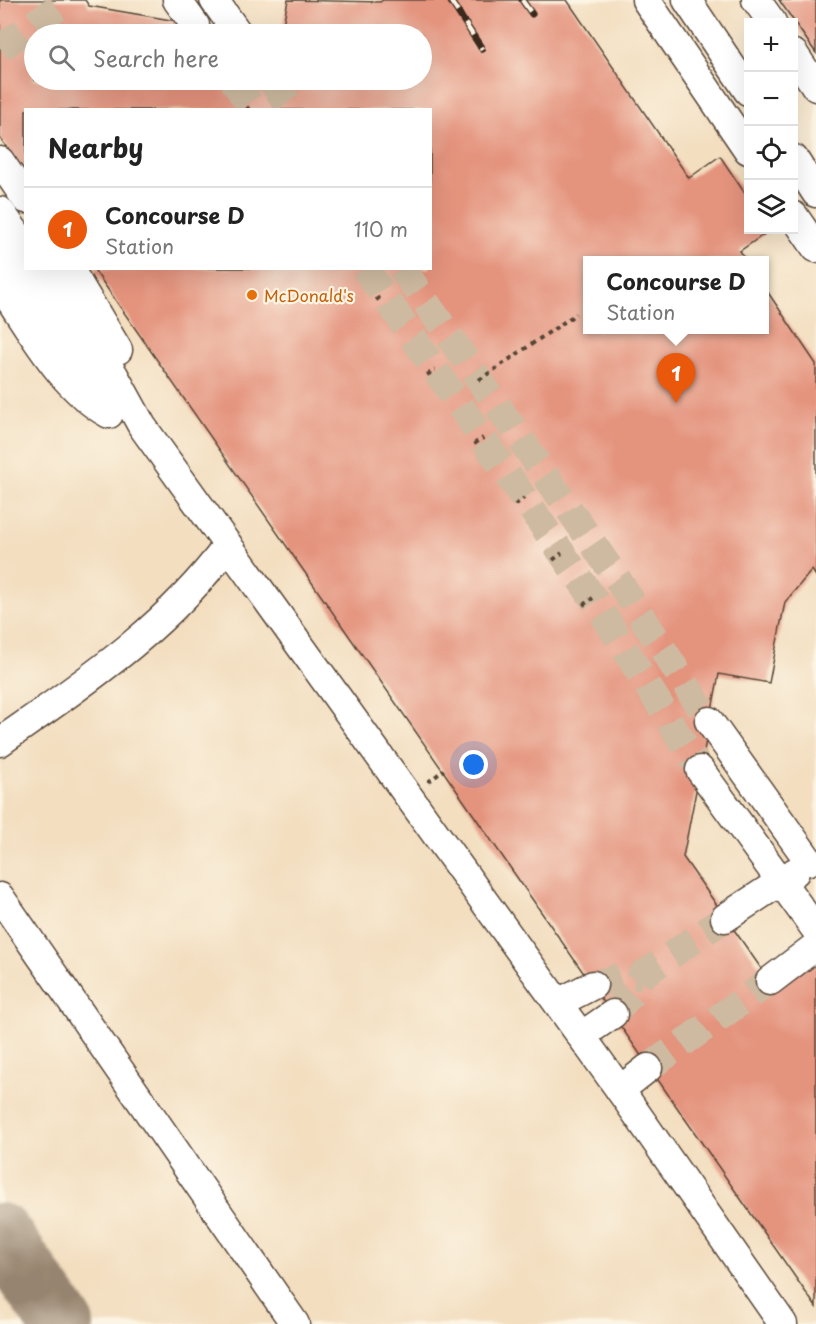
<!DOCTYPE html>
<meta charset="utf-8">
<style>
body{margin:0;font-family:"Playpen Sans",sans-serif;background:#f6f6f6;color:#222}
.controls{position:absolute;right:18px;top:18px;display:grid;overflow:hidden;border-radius:0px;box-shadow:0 6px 24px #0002}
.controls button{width:54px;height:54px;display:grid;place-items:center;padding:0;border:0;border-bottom:2px solid #e0e0e0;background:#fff;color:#222;font:30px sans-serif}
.you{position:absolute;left:474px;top:765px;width:21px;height:21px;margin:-15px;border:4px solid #fff;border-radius:50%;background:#1a73e8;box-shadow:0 0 0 9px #1a73e833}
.badge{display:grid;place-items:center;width:39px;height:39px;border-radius:50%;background:#ea580c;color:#fff;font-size:20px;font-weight:700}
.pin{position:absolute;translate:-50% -50px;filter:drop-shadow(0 2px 3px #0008)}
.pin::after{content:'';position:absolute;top:32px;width:21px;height:18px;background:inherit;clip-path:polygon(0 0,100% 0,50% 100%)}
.popup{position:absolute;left:583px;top:256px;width:186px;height:78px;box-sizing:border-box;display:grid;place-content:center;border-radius:0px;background:#fff;filter:drop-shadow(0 2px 4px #0005);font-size:20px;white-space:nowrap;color:#767676}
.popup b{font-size:22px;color:#222}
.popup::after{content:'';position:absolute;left:50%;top:100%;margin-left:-12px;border:12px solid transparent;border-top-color:#fff}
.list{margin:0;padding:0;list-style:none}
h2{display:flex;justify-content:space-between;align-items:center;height:78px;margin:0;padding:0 24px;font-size:26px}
h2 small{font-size:20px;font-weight:400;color:#767676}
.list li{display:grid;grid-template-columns:39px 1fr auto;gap:18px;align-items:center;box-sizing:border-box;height:84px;padding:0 24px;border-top:2px solid #e0e0e0}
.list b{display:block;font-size:22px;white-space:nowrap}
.list p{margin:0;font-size:20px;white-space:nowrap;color:#767676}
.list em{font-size:20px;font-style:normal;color:#767676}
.icon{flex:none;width:33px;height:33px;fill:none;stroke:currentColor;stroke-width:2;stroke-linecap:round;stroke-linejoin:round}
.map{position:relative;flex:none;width:816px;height:1324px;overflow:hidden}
.search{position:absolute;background:#fff;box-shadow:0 6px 24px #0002;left:24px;top:24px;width:408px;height:66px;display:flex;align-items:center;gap:15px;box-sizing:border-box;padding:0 21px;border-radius:33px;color:#767676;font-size:22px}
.panel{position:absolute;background:#fff;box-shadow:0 6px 24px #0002;left:24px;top:108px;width:408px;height:162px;border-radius:0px}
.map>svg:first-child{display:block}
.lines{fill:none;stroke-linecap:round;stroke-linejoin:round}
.taxiway{stroke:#97846f;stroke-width:64}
.building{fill:#e4937d}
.minor-tunnel{stroke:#cebaa0;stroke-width:28;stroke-dasharray:28 14;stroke-linecap:butt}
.minor-casing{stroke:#574536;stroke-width:31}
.path{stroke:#574536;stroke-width:4;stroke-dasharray:4.5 4.5;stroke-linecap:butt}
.minor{stroke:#fff;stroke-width:28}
.rail-casing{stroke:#3b2a1e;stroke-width:7}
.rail{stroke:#fcf5e5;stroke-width:4.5;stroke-dasharray:14;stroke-linecap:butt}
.food-dot{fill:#e8710a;stroke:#fcf5e5;stroke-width:2}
.labels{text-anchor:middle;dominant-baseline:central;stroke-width:4.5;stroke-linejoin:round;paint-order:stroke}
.food-label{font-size:16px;fill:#c56008;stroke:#fcf5e5;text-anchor:start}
</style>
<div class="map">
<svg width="816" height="1324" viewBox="0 0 816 1324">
<rect width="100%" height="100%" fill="#fcf5e5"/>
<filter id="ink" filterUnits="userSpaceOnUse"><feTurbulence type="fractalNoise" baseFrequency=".0167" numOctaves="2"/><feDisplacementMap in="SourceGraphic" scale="12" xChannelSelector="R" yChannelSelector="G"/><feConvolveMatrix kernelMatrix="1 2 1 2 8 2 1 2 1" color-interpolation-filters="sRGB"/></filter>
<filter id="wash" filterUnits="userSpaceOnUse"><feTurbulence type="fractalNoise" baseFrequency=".008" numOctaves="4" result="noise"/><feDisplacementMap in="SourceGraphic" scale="24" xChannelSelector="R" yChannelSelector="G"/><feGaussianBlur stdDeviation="1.35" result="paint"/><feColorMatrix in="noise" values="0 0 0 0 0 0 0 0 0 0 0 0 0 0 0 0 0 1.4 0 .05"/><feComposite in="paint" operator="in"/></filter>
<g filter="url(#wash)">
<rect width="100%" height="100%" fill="#f3dec0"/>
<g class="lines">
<path class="taxiway" d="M0,1235L62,1324"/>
</g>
<g id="blocks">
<g class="building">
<path d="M0,0H85L89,6L247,33L34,34V80H422V34H281L288,0L380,2L383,0H567L689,178L720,156L748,198V230H770L740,251L746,260H588V330H765V288L816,364V576L812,570L785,602L769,683L719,674L683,857L770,981L816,962V1307L93,268H430V110H26V174L0,138Z"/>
<path d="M779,0H816V53Z"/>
</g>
</g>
</g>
<g filter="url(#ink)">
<use href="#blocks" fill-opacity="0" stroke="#574536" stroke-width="1.5"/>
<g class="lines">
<g class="minor-tunnel">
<path d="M0,48L68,0"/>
<path d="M233,80L254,110"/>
<path d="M271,80L292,110"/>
<path d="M365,268L593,598L700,770"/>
<path d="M402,268L620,583L709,721"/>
<path d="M593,985L622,976H641"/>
<path d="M613,1014L633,992L641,976L725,918"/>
<path d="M648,1068L770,981"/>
</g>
<g class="minor-casing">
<g id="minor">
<path d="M177,0L195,25"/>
<path d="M214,0L237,32"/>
<path d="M646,0L748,150"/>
<path d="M687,0L748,91"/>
<path d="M756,0L772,22"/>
<path d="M794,54L816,87"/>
<path d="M794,159L816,193"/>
<path d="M0,161L26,199"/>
<path d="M0,211L26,247"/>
<path d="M794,216L816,248"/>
<path d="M0,247L82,363L111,399"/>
<path d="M40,268L114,375L142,426L620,1090L783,1324"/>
<path d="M69,268L118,350"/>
<path d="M0,285C31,329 60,387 109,414"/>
<path d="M709,721L809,861"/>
<path d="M0,742C85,682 165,630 228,545"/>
<path d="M700,770L816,930"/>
<path d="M0,897L295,1324"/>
<path d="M725,918L795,872"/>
<path d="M770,981L816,946"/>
<path d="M558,1003L593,985"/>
<path d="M581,1036L613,1014"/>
<path d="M620,1090L648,1068"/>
</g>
</g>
<g class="path">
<path d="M246,110L252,105"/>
<path d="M376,300L383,295"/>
<path d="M427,375L435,370"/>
<path d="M479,380L576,314"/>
<path d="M474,444L483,438"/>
<path d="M515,505L524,498"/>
<path d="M553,560L562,553"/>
<path d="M583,605L593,598"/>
<path d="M428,782L444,770"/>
</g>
<use href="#minor" class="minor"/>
<g class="rail-casing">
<g id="rail">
<path d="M450,0L482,49"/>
<path d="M522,0L532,14"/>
</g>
</g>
<use href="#rail" class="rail"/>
</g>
</g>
<circle class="food-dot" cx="252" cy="295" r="6"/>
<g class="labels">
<g class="food-label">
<text x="264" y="295">McDonald's</text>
</g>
</g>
</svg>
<div class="controls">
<button>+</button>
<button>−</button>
<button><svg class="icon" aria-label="locate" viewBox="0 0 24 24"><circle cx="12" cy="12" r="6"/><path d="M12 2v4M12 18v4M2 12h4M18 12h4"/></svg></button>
<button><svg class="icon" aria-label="layers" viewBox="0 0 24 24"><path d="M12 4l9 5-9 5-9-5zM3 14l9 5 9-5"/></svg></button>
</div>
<div class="you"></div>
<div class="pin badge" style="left:676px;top:403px">1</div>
<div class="popup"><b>Concourse D</b>Station</div>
<div class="search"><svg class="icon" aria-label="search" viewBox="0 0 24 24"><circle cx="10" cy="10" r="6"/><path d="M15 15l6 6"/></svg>Search here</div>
<section class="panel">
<h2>Nearby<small></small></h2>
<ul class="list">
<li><span class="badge">1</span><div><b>Concourse D</b><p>Station</p></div><em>110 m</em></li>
</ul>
</section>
</div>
